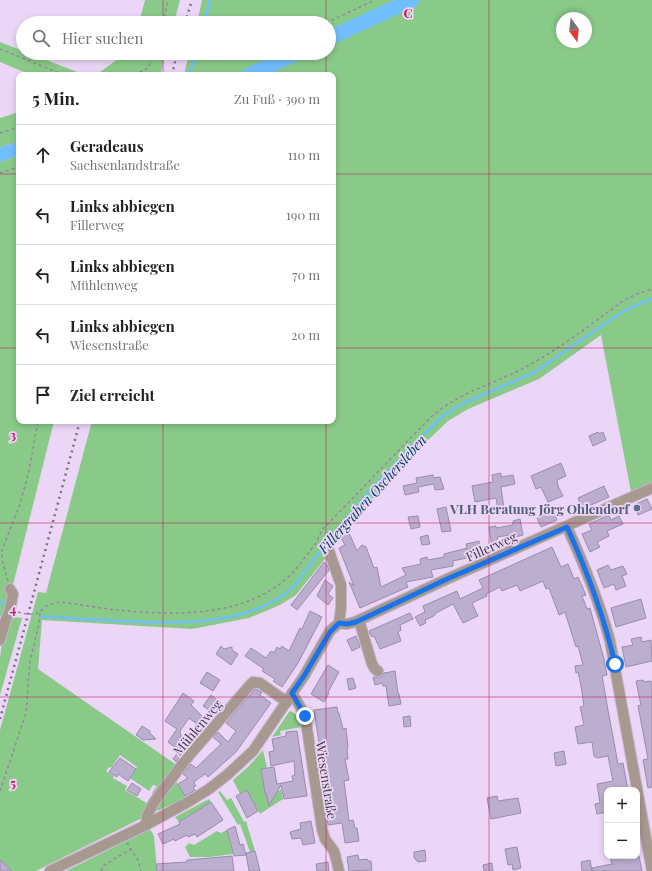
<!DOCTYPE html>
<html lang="de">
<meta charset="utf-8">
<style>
body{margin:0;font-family:"Playfair Display",serif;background:#f2f2f2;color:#202124}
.controls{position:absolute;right:12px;bottom:12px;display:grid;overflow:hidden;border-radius:8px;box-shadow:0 2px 6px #0003}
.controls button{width:36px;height:36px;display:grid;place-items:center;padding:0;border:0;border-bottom:1px solid #e0e0e0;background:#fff;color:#202124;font:20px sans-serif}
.compass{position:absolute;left:556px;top:12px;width:36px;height:36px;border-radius:50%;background:#fff;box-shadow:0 2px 6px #0003;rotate:165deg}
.stop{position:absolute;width:12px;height:12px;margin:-9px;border:3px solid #1a73e8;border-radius:50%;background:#fff}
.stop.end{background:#1a73e8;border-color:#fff;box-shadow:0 1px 4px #0008}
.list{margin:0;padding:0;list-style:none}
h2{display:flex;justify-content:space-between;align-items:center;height:52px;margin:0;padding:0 16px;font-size:17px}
h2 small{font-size:13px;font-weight:400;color:#757577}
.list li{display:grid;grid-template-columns:26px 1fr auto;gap:12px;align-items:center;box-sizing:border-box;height:60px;padding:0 16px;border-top:1px solid #e0e0e0}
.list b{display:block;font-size:15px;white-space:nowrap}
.list p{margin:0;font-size:13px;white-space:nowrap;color:#757577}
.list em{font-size:13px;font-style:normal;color:#757577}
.icon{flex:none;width:22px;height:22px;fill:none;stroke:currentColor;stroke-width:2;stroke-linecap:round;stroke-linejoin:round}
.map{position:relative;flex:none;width:652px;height:871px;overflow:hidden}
.search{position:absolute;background:#fff;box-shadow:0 2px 6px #0003;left:16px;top:16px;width:320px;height:44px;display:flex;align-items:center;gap:10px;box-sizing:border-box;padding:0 14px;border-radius:22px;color:#757577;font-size:15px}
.panel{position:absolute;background:#fff;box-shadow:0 2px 6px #0003;left:16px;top:72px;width:320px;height:352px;border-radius:8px}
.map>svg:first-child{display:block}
.green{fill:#89ca89;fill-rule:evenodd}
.water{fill:#71befc}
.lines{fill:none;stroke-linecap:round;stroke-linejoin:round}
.stream{stroke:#71befc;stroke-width:2.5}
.river{stroke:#71befc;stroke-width:15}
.building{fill:#bbaecf;stroke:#998cac}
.minor-casing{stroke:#c6b3d0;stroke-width:12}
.path{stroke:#95869d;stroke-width:1.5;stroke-dasharray:3 3;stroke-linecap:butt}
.minor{stroke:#a7998f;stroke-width:10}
.rail{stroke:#7c6f83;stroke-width:2.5;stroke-dasharray:2 4;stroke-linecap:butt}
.route{stroke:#1a73e8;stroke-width:5}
.grid{fill:none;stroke:#c2185b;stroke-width:1;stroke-opacity:0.55}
.service-dot{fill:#5c6f8a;stroke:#ebd6f7;stroke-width:1.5}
.labels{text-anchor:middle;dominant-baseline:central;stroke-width:3.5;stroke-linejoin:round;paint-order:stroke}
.service-label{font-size:13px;font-weight:bold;fill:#4e5e75;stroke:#ebd6f7;text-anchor:end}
.street-label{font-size:13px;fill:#423946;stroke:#ebd6f7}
.water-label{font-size:14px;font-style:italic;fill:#003e65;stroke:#ebd6f7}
.grid-label{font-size:13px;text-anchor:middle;font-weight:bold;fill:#c2185b;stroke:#ebd6f7;stroke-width:3.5;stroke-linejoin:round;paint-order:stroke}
</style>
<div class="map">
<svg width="652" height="871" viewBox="0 0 652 871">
<rect width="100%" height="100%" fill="#ebd6f7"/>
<g class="green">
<path d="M145,0H180L174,23H139Z"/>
<path d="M202,0H652V483L631,492L601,335L539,379L468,409L448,421L428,440L340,534L324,560L296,595L280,605L249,618L192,629L42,620L38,669L178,766L155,797L152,793L157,786L153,785L149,791L130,778L137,767L120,755L111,768L109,767L106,771L114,776L113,778L127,786L125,790L148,804L142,818L36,871H12L0,860V730L38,592L46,593L92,421H333V75H184L189,53H329V23H197ZM562,18H586V42H562Z"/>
<path d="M0,42L23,51V53H28L85,75H31L0,62Z"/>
<path d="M126,53H166L160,75H96Z"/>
<path d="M19,112V142L4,146L0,148V118Z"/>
<path d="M19,155V421H54L7,609L3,616H0V162Z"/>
<path d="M10,617L22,618L0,695V658L2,643Z"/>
<path d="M291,711L299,717L301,727L280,731L281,735L272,737L289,712Z"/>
<path d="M263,750L267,768L261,769L265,793L278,791L281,789L283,799L260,814L247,790L240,794L233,780L249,766Z"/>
<path d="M174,780L178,784L186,798L157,811L154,807Z"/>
<path d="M220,791L227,800L231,798L244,822L246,821L255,851L250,852L240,824L238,825L218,792Z"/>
<path d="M209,799L211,802L179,822L175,817Z"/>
<path d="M150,829L154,836L157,871H66Z"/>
<path d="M227,830L233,854L209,857H190L185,847L189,843L194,845L217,831L221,833Z"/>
</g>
<path class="water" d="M19,142V155L0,162V148L4,146Z"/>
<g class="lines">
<g class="stream">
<path d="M204,23L210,0"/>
<path d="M189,75L197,53"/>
<path d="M0,602L7,605"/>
<path d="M41,617C55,616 67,618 81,619C146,621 241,635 293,587L336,531L367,494L423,435L444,415L464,403L535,372L622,312L652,298"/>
</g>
<g class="river">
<path d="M329,38L412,0"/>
<path d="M249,75L297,53"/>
</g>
</g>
<g class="building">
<path d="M598,432L599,434L603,432L606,440L593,446L589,436Z"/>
<path d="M561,463L566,476L557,480L558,486L563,496L548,502L541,487L536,489L531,476Z"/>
<path d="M501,473V477L513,475L515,484L501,487L504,509L498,510L496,498L475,502L472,486L493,482L492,475Z"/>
<path d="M433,475L434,478L440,477L444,489L435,490L434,484L418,487L419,492L405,495L403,486L417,483L416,478Z"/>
<path d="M604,486L609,497L582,509L578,498Z"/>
<path d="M647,499L652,509L638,515L634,505Z"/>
<path d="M446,507L451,531L442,532L437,509Z"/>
<path d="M552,510L557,520L541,527L537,518Z"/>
<path d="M609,515L611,520L619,516L623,524L607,531L609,536L597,542L600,547L590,552L582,534L592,530L589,524Z"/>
<path d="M418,516L420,527L411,529L408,517Z"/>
<path d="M520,519L523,535L511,538L510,535L497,537L499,546L492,547L489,527L496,526V528L513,525V521Z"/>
<path d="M347,533L350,535L357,551L362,545L366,547L374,568L377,567L381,587L406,575L402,568L421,564L420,559L427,557L428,560L444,557V554L467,548L466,544L479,541L481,549H475L476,556L453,561V566L431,570L433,577L406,582L408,587L360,608L349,582L354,586L339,548L345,545L340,536Z"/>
<path d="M428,535L430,544L422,545L420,537Z"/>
<path d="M552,547L561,567L568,564L574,579L578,577L586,595L582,596L587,609L590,608L604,659L607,675L602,676L608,710L618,764L623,763L628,790H607V812L597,814L595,804L600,803L597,784L613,781L608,756L597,758L594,756L592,742L578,744L575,727L584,725L580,707L584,706L581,686L578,672L576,673L575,666L583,665L578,646L576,647L565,612L559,615L549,588L546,589L543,581L520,591L517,585L502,591L500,587L486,594L487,596L472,603L478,616L463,623L453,604L436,613L434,616L425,620L426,623L420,626L415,617L425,612L423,606L457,591L460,599L483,588L479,580Z"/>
<path d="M324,562L327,565L329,570L297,610L291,605Z"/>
<path d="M608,565L611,570L623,566L627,574L622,576L626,586L616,590L614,584L604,588L597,570Z"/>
<path d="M325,580L333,586L328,594L333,598L328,605L317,596Z"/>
<path d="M641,599L646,618L616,627L611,608Z"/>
<path d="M310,611L322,617L298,663L282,687L273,681L275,679L262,671L264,669L245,656L251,648L266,658L271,651L274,653L277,647L280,649L282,646L289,651L300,628L302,629Z"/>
<path d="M410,613L413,619L400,625L401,630L398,632L401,641L380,649L374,636L372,637L369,631Z"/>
<path d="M356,636L360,647L352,651L347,640Z"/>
<path d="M641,637L642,642L651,640L652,661L626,667L622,647L633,645L631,639Z"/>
<path d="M221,646L224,649L232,647V650L238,654L231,665L216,654Z"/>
<path d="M328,665L339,672L328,692L329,693L324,702L311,694Z"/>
<path d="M395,671L398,693L399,694L401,704L389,706L386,686H383L382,683L375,685L373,677H381L384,673Z"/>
<path d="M207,672L220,680L213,691L200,683Z"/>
<path d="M353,678L356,688L349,690L347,679Z"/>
<path d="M643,680L644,682L650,681L652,682V787L648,788L643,760L648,759L638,706L641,705L636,681Z"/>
<path d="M255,689L262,692L260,695L271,703L236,752L208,777L205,774L195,781V782L194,783L196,786L193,787L195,790L185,796L178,784L188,778L183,774L191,764L196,768L221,744L213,737L218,732L228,742L236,731L226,723Z"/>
<path d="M183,693L194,701L191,705L209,723L204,729L202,728L189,718L180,731L182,741L177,749L168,742L177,729L165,721Z"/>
<path d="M211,695L221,703L213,713L203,706Z"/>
<path d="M337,707L338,713H339L343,729L346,728L348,748L347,749L348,759H345L349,780L344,781L349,821L353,820L355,828H357L359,841L345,843L342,823L328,825L325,803L328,802L314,710Z"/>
<path d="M410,716L411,726L404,727L403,717Z"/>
<path d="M142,726L150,731V733L156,739L143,740L139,737L136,735Z"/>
<path d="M297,731L307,796L284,799L281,785L269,806L266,793H265L261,769L274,767L277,784L293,781L292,776L295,775L294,761L271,766L269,752L274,751L272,739L286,736V732Z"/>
<path d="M179,751L182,753L176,762V761L173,759Z"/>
<path d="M564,751L566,764L556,766L554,753Z"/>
<path d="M120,758L136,769L128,781L118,774L117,777L109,772Z"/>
<path d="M132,783L141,789L137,796L127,790Z"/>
<path d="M247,790L258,811L247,818L236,796Z"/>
<path d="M497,796L498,801L518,798L521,813L491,819L487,798Z"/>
<path d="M211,802L223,820L197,837L195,834L188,837L187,835L175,841L174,839L163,844L158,834L180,824L179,822Z"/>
<path d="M311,821L315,843L303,845L301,838L292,839L290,832L301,829L300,823Z"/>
<path d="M235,826L240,845L243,844L246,855L234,856L227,830Z"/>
<path d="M517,847L521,868L513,870L512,864L508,865L505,849Z"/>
<path d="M425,850L426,861L418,862L414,858V852Z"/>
<path d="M255,851L260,871H249L246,853Z"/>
<path d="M358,855L359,860L367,859L368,861H371L372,870L349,871L347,857Z"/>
<path d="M232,856L234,871H157L156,864L187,862V860Z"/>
<path d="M610,856H639L642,871H592V868L612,864Z"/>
<path d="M0,860L12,871H0Z"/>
<path d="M590,860L592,871H582L581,862Z"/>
<path d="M328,862L329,871H317L316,864Z"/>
<path d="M492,863L493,871H484L483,865Z"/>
</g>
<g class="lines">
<g class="minor-casing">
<g id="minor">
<path d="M567,527C584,564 599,601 610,641L652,871"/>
<path d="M359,620L372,664L375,669L378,671"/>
<path d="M339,623L347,624L355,622L447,579L652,488"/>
<path d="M0,640L6,619L10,610L13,594L10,589"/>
<path d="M292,693L305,715L322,829L325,839L334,851L339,871"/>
<path d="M146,825L147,816L154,802L187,758L250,685L253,682L260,683L287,702"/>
<path d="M50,871L146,825L188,802L209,789L227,775L253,751L304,676L330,631L339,623L341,608V585L329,551"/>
</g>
</g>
<g class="path">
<path d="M163,23L168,0"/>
<path d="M326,23L375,0"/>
<path d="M0,49L64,75"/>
<path d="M258,55L262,53"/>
<path d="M134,75L148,68L155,53"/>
<path d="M0,133L19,127"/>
<path d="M0,173L19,167"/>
<path d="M8,581L2,560V550L20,504L29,471L38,421"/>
<path d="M18,612C24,614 34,616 40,612C41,611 44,607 45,607C49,604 55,603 60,602C79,604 98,608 117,610C180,616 258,618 300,564C308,553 318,543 321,531L431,417C460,391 499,383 533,363C565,345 595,321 626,299L637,294L652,289"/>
<path d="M0,791L26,713L30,661L39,624L40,612"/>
<path d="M127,843L138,860L141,871"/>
<path d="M101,871L104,865L131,849"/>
</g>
<use href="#minor" class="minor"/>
<g class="rail">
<path d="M185,23L192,0"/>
<path d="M172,75L177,53"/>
<path d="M0,719L80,421"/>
</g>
</g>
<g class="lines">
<path class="route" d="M305,716L292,693L304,676L330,632L339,623L347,624L356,622L447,579L567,527C587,571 604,616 615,664"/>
</g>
<path class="grid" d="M163,0V23M326,0V23M489,0V871M163,53V75M326,53V75M0,174H19M333,174H652M0,348H19M333,348H652M163,421V871M326,421V871M0,523H652M0,697H652"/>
<circle class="service-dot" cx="637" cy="508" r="4"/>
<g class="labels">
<g class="service-label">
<text x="629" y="508">VLH Beratung Jörg Ohlendorf</text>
</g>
<g class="street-label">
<text transform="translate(491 546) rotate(-24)">Fillerweg</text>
<text transform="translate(197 727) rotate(-50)">Mühlenweg</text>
<text transform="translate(327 780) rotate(81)">Wiesenstraße</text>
</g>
<g class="water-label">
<text transform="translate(372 494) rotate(-48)">Fillergraben Oschersleben</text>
</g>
</g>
<g class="grid-label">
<text x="408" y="18">C</text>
<text x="13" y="440">3</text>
<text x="13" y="614">4</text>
<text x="13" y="788">5</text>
</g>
</svg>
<div class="controls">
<button>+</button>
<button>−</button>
</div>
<svg class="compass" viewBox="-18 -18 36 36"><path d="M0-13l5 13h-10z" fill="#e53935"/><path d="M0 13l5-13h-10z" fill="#757577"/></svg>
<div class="stop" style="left:615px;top:664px"></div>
<div class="stop end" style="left:305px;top:716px"></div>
<div class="search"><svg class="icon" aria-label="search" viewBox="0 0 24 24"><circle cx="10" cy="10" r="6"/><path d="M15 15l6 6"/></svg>Hier suchen</div>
<section class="panel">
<h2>5 Min.<small>Zu Fuß · 390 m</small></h2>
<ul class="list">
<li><svg class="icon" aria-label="ahead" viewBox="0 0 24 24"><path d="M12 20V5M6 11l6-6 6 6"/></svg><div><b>Geradeaus</b><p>Sachsenlandstraße</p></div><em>110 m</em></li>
<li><svg class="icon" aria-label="left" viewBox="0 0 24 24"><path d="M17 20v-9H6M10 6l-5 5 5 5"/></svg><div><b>Links abbiegen</b><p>Fillerweg</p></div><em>190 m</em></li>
<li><svg class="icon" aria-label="left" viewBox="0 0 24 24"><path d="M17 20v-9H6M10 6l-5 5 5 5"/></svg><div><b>Links abbiegen</b><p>Mühlenweg</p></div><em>70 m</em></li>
<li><svg class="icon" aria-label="left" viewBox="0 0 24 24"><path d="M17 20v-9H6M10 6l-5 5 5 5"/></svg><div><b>Links abbiegen</b><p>Wiesenstraße</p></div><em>20 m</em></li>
<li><svg class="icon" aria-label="arrive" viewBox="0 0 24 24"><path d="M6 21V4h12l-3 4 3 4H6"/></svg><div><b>Ziel erreicht</b></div></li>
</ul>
</section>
</div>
